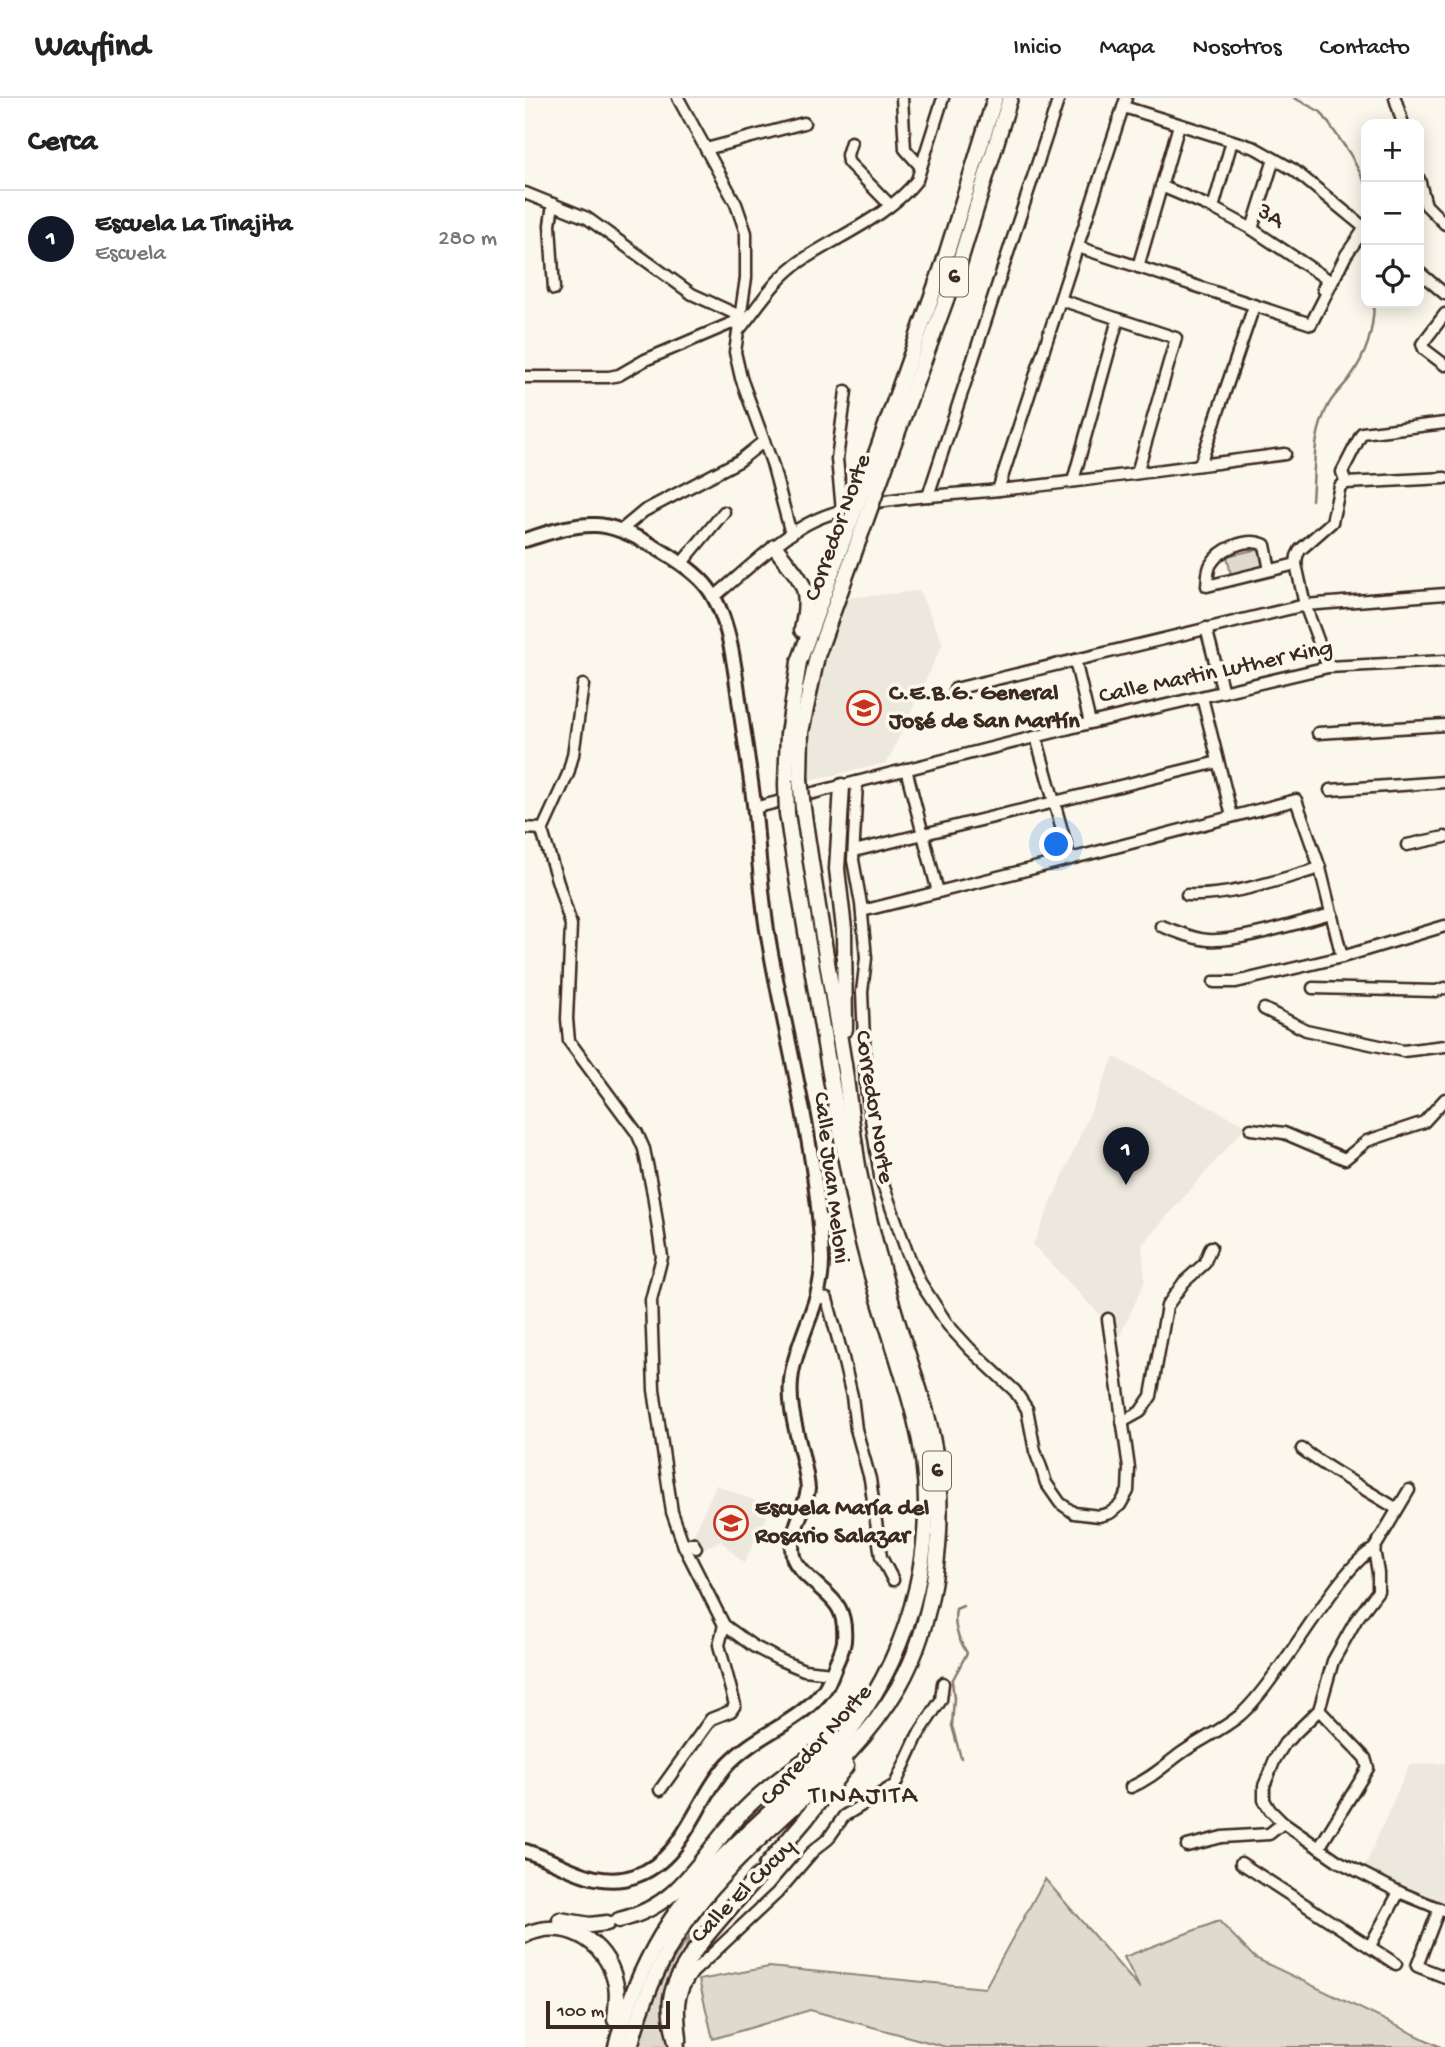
<!DOCTYPE html>
<html lang="es">
<meta charset="utf-8">
<style>
body{margin:0;font-family:"Gochi Hand",sans-serif;background:#f2f2f2;color:#222}
.controls{position:absolute;right:21px;top:21px;display:grid;overflow:hidden;border-radius:14px;box-shadow:0 4px 18px #0003}
.controls button{width:63px;height:63px;display:grid;place-items:center;padding:0;border:0;border-bottom:2px solid #e0e0e0;background:#fff;color:#222;font:35px sans-serif}
.scale{position:absolute;left:21px;bottom:18px;width:124px;box-sizing:border-box;padding-left:7px;border:4px solid #3b2a1e;border-top:0;font-size:19px;line-height:24px;white-space:nowrap;color:#3b2a1e;-webkit-text-stroke:5px #fbf7ec;paint-order:stroke}
.you{position:absolute;left:532px;top:747px;width:24px;height:24px;margin:-18px;border:5px solid #fff;border-radius:50%;background:#1a73e8;box-shadow:0 0 0 10px #1a73e833}
.badge{display:grid;place-items:center;width:46px;height:46px;border-radius:50%;background:#111827;color:#fff;font-size:23px;font-weight:700}
.pin{position:absolute;translate:-50% -58px;filter:drop-shadow(0 2px 4px #0008)}
.pin::after{content:'';position:absolute;top:37px;width:24px;height:21px;background:inherit;clip-path:polygon(0 0,100% 0,50% 100%)}
.list{margin:0;padding:0;list-style:none}
h2{display:flex;justify-content:space-between;align-items:center;height:91px;margin:0;padding:0 28px;font-size:30px}
h2 small{font-size:23px;font-weight:400;color:#767676}
.list li{display:grid;grid-template-columns:46px 1fr auto;gap:21px;align-items:center;box-sizing:border-box;height:98px;padding:0 28px;border-top:2px solid #e0e0e0}
.list b{display:block;font-size:26px;white-space:nowrap}
.list p{margin:0;font-size:23px;white-space:nowrap;color:#767676}
.list em{font-size:23px;font-style:normal;color:#767676}
.icon{flex:none;width:38px;height:38px;fill:none;stroke:currentColor;stroke-width:2;stroke-linecap:round;stroke-linejoin:round}
.map{position:relative;flex:none;width:920px;height:1949px;overflow:hidden}
header{display:flex;align-items:center;gap:42px;box-sizing:border-box;height:98px;padding:0 35px;background:#fff;border-bottom:2px solid #e0e0e0}
header strong{font-size:33px}
nav{display:flex;gap:38px;margin-inline-start:auto;font-size:24px}
main{display:flex}
aside{flex:1;background:#fff}
.map>svg:first-child{display:block}
.built{fill:#ede8dd}
.green{fill:#dfd9ce;stroke:#8d8276;stroke-width:2}
.lines{fill:none;stroke-linecap:round;stroke-linejoin:round}
.stream{stroke:#85796d;stroke-width:2.5}
.minor-casing{stroke:#3b2a1e;stroke-width:15}
.major-casing{stroke:#3b2a1e;stroke-width:18}
.highway-casing{stroke:#3b2a1e;stroke-width:19}
.minor{stroke:#fbf7ec;stroke-width:10}
.major{stroke:#fbf7ec;stroke-width:12}
.highway{stroke:#fbf7ec;stroke-width:14}
.highway-bridge-casing{stroke:#3b2a1e;stroke-width:19;stroke-linecap:butt}
.highway-bridge{stroke:#fbf7ec;stroke-width:14}
.labels{text-anchor:middle;dominant-baseline:central;stroke-width:7;stroke-linejoin:round;paint-order:stroke}
.shield{fill:#fbf7ec;stroke:#75685c;stroke-width:2}
.shield-label{font-size:23px;font-weight:bold;fill:#3b2a1e}
.street-label{font-size:24px;fill:#3b2a1e;stroke:#fbf7ec}
.poi-label{font-size:24px;font-weight:bold;fill:#3b2a1e;stroke:#fbf7ec;text-anchor:start}
.neighbourhood-label{font-size:26px;letter-spacing:2px;fill:#3b2a1e;stroke:#fbf7ec}
</style>
<header>
<strong>Wayfind</strong>
<nav><a>Inicio</a><a>Mapa</a><a>Nosotros</a><a>Contacto</a></nav>
</header>
<main>
<aside>
<h2>Cerca<small></small></h2>
<ul class="list">
<li><span class="badge">1</span><div><b>Escuela La Tinajita</b><p>Escuela</p></div><em>280 m</em></li>
</ul>
</aside>
<div class="map">
<svg width="920" height="1949" viewBox="0 0 920 1949">
<rect width="100%" height="100%" fill="#fbf7ec"/>
<filter id="ink" filterUnits="userSpaceOnUse"><feTurbulence type="fractalNoise" baseFrequency=".0143" numOctaves="2"/><feDisplacementMap in="SourceGraphic" scale="14" xChannelSelector="R" yChannelSelector="G"/><feConvolveMatrix kernelMatrix="1 2 1 2 8 2 1 2 1" color-interpolation-filters="sRGB"/></filter>
<g filter="url(#ink)">
<g class="built">
<path d="M394,493L418,545L362,665L283,683L282,667L295,580L320,500Z"/>
<path d="M589,959L721,1028L617,1147L620,1183L595,1238L508,1147Z"/>
<path d="M191,1387L246,1409L219,1466L196,1443L177,1451L167,1440Z"/>
<path d="M920,1665V1807L839,1770L884,1667Z"/>
</g>
<g class="green">
<path d="M734,451L738,470L706,477L702,458Z"/>
<path d="M520,1781L615,1891L599,1859L694,1823L730,1860L916,1949H421L285,1912L188,1941L174,1882L244,1869L460,1890Z"/>
<path d="M165,1837C161,1856 151,1870 143,1888C136,1905 141,1931 144,1949H113C124,1905 139,1874 165,1837Z"/>
</g>
<g class="lines">
<g class="stream">
<path d="M769,0L796,14L825,56L841,86"/>
<path d="M787,402C790,368 787,337 804,306C809,297 818,289 824,281C842,256 848,235 849,205"/>
<path d="M436,1660L427,1628L429,1600L427,1583L442,1555C433,1540 428,1528 431,1511L438,1508"/>
</g>
<g class="minor-casing">
<g id="minor">
<path d="M153,0L211,106L221,135V180L210,254L216,280L247,365L266,436"/>
<path d="M377,0L380,51L396,69"/>
<path d="M870,0L878,26"/>
<path d="M599,9L730,50L769,72L841,131"/>
<path d="M326,44L322,57L323,64L364,106"/>
<path d="M181,51L279,25"/>
<path d="M894,81L901,107L920,126"/>
<path d="M636,88L688,110L727,131L802,181L798,191"/>
<path d="M0,95L62,120L167,196L215,218"/>
<path d="M28,106L25,127L29,191"/>
<path d="M688,110L707,43"/>
<path d="M727,131L749,61"/>
<path d="M553,149L786,226L821,157L840,130"/>
<path d="M613,169L654,27"/>
<path d="M894,174L920,196"/>
<path d="M536,202L651,240L612,375"/>
<path d="M920,216L897,246L899,251L920,267"/>
<path d="M214,232C233,209 250,180 276,163C313,138 364,118 392,82L418,0"/>
<path d="M0,279H84L94,277L120,262L214,222"/>
<path d="M675,367L729,208"/>
<path d="M548,383L593,221"/>
<path d="M821,385L817,374L837,335L920,325"/>
<path d="M473,392L601,0"/>
<path d="M403,398L534,0"/>
<path d="M317,412L312,361L321,293"/>
<path d="M95,433L119,413L214,363L239,343"/>
<path d="M156,466L199,414"/>
<path d="M745,472L740,447C723,438 695,451 686,466C682,473 683,481 682,488L771,466"/>
<path d="M189,499C218,475 257,437 290,422C343,398 417,398 474,392C570,382 665,368 760,356"/>
<path d="M681,530L698,594"/>
<path d="M550,562L565,625"/>
<path d="M803,569L780,507L771,466L772,458L775,452L807,424L815,388L821,385L920,380"/>
<path d="M58,587L48,657L43,676L17,733L46,827L42,921L44,943L112,1035L119,1051L128,1096L137,1159L126,1202L129,1292L147,1414L159,1448L199,1527L228,1548L255,1562L279,1572L307,1575"/>
<path d="M430,591L780,507L920,496"/>
<path d="M677,599L707,718"/>
<path d="M793,635L920,627"/>
<path d="M511,639L545,761"/>
<path d="M381,671L413,794"/>
<path d="M332,684L328,762L336,806L341,860L337,894L341,989L355,1078L382,1154L395,1184L423,1227L445,1251L490,1293L502,1311L510,1353L517,1372L521,1385L535,1405L549,1415L574,1418L585,1415L595,1407L603,1393L604,1370L583,1221"/>
<path d="M805,692L920,684"/>
<path d="M229,710L565,625L803,569L920,563"/>
<path d="M0,730L17,731"/>
<path d="M882,747L920,739"/>
<path d="M329,753L693,664"/>
<path d="M662,797C706,799 753,782 795,770"/>
<path d="M337,813L545,761L771,702L795,770L817,859"/>
<path d="M636,828C651,833 667,841 683,842C714,844 775,824 807,816"/>
<path d="M689,884H711L817,859L920,828"/>
<path d="M788,890L911,893L920,890"/>
<path d="M739,911L781,932L878,953L920,948"/>
<path d="M726,1031L759,1035L820,1061L842,1043L899,1024L920,1001"/>
<path d="M293,1199L302,1201L317,1256L327,1298L331,1331L345,1381L356,1459L368,1482"/>
<path d="M597,1324L615,1314L626,1298L642,1208L659,1184L679,1166L686,1149"/>
<path d="M777,1351C807,1374 841,1391 872,1411"/>
<path d="M159,1448L168,1445L171,1450"/>
<path d="M849,1451L853,1475V1493L831,1522L808,1563L794,1612L760,1645L750,1661L739,1688V1702L745,1712L758,1725L813,1763L874,1794L920,1813"/>
<path d="M794,1612L840,1660L843,1670L794,1750"/>
<path d="M606,1689C625,1681 639,1668 655,1656C674,1642 696,1633 714,1618C727,1607 739,1591 749,1577C772,1549 821,1464 849,1451L884,1392"/>
<path d="M135,1692L186,1621L206,1613L210,1607L194,1547L199,1527"/>
<path d="M662,1748L697,1739L744,1736L758,1725"/>
<path d="M716,1765L871,1866"/>
<path d="M914,1811L892,1868L920,1879"/>
<path d="M845,1848L874,1794"/>
<path d="M156,1940C153,1912 150,1897 168,1874L252,1795L288,1753L303,1741L319,1718L370,1687L393,1637L416,1602L418,1585"/>
</g>
</g>
<g class="major-casing">
<path id="major" d="M0,442C23,435 46,426 71,427C101,428 165,466 183,490C205,520 210,572 215,609C220,644 226,679 230,715C234,756 236,798 243,838C261,945 293,1053 297,1161C298,1202 274,1236 267,1275C260,1314 280,1353 283,1391C280,1413 263,1436 268,1458C269,1465 274,1469 279,1475C303,1500 322,1503 319,1543C318,1552 313,1560 310,1568C307,1576 304,1585 299,1592C274,1625 231,1636 203,1666C170,1702 160,1761 110,1778C69,1792 38,1764 0,1753"/>
</g>
<g class="highway-casing">
<g id="highway">
<path d="M352,353L419,164L470,0"/>
<path d="M365,355L434,166L485,0"/>
<path d="M250,449C277,485 287,486 277,532"/>
<path d="M275,681L276,634L292,558L329,455"/>
<path d="M261,686L263,636L274,564L315,451"/>
<path d="M317,688L312,771L319,831L320,931"/>
<path d="M241,1768L281,1721L321,1668"/>
<path d="M35,1822L65,1827L82,1825"/>
<path d="M94,1822C160,1807 176,1754 221,1710C247,1684 277,1665 306,1643"/>
<path d="M0,1837C39,1819 81,1842 90,1883C94,1896 91,1909 90,1922"/>
<path d="M91,1949C112,1865 149,1805 212,1745C255,1703 305,1665 338,1614C395,1529 416,1420 390,1321C374,1256 348,1193 334,1127C309,1008 290,887 270,768L262,715"/>
<path d="M105,1949C119,1895 141,1847 176,1803C236,1727 325,1674 374,1588C409,1527 421,1433 411,1363C406,1321 390,1279 377,1239C360,1184 345,1130 334,1074C328,1038 324,1002 319,966C305,881 290,795 278,710"/>
<path d="M152,1949C149,1933 144,1917 146,1901C150,1865 209,1807 233,1778"/>
</g>
</g>
<use href="#minor" class="minor"/>
<use href="#major" class="major"/>
<use href="#highway" class="highway"/>
<g class="highway-bridge-casing">
<g id="highway-bridge">
<path d="M315,451L352,353"/>
<path d="M329,455L365,355"/>
<path d="M275,681L278,710"/>
<path d="M261,686L262,715"/>
</g>
</g>
<use href="#highway-bridge" class="highway-bridge"/>
</g>
</g>
<defs>
<g id="school-ring" transform="scale(1.75)"><circle r="9.5" fill="#fbf7ec" stroke="#c8321e" stroke-width="1.5"/><path d="M0-5L7-2L0 1L-7-2ZM-4 1L0 2.5L4 1V4Q0 6-4 4Z" fill="#c8321e"/></g>
</defs>
<g fill-rule="evenodd">
<use href="#school-ring" x="339" y="610"/>
<use href="#school-ring" x="206" y="1425"/>
</g>
<g class="labels">
<g class="shield">
<rect x="415" y="159.5" width="28" height="39" rx="5"/>
<rect x="398" y="1353.5" width="28" height="39" rx="5"/>
</g>
<g class="shield-label">
<text x="429" y="179">6</text>
<text x="412" y="1373">6</text>
</g>
<g class="street-label">
<text transform="translate(745 119) rotate(32)">3A</text>
<text transform="translate(314 430) rotate(-70)">Corredor Norte</text>
<text transform="translate(691 575) rotate(-12)">Calle Martin Luther King</text>
<text transform="translate(348 1009) rotate(81)">Corredor Norte</text>
<text transform="translate(305 1080) rotate(83)">Calle Juan Meloni</text>
<text transform="translate(292 1648) rotate(-48)">Corredor Norte</text>
<text transform="translate(219 1794) rotate(-45)">Calle El Cucuy</text>
</g>
<g class="poi-label">
<text x="364" y="596">C.E.B.G. General<tspan x="364" dy="28">José de San Martín</tspan></text>
<text x="230" y="1411">Escuela María del<tspan x="230" dy="28">Rosario Salazar</tspan></text>
</g>
<g class="neighbourhood-label">
<text x="339" y="1699">TINAJITA</text>
</g>
</g>
</svg>
<div class="controls">
<button>+</button>
<button>−</button>
<button><svg class="icon" aria-label="locate" viewBox="0 0 24 24"><circle cx="12" cy="12" r="6"/><path d="M12 2v4M12 18v4M2 12h4M18 12h4"/></svg></button>
</div>
<div class="scale">100 m</div>
<div class="you"></div>
<div class="pin badge" style="left:601px;top:1087px">1</div>
</div>
</main>
